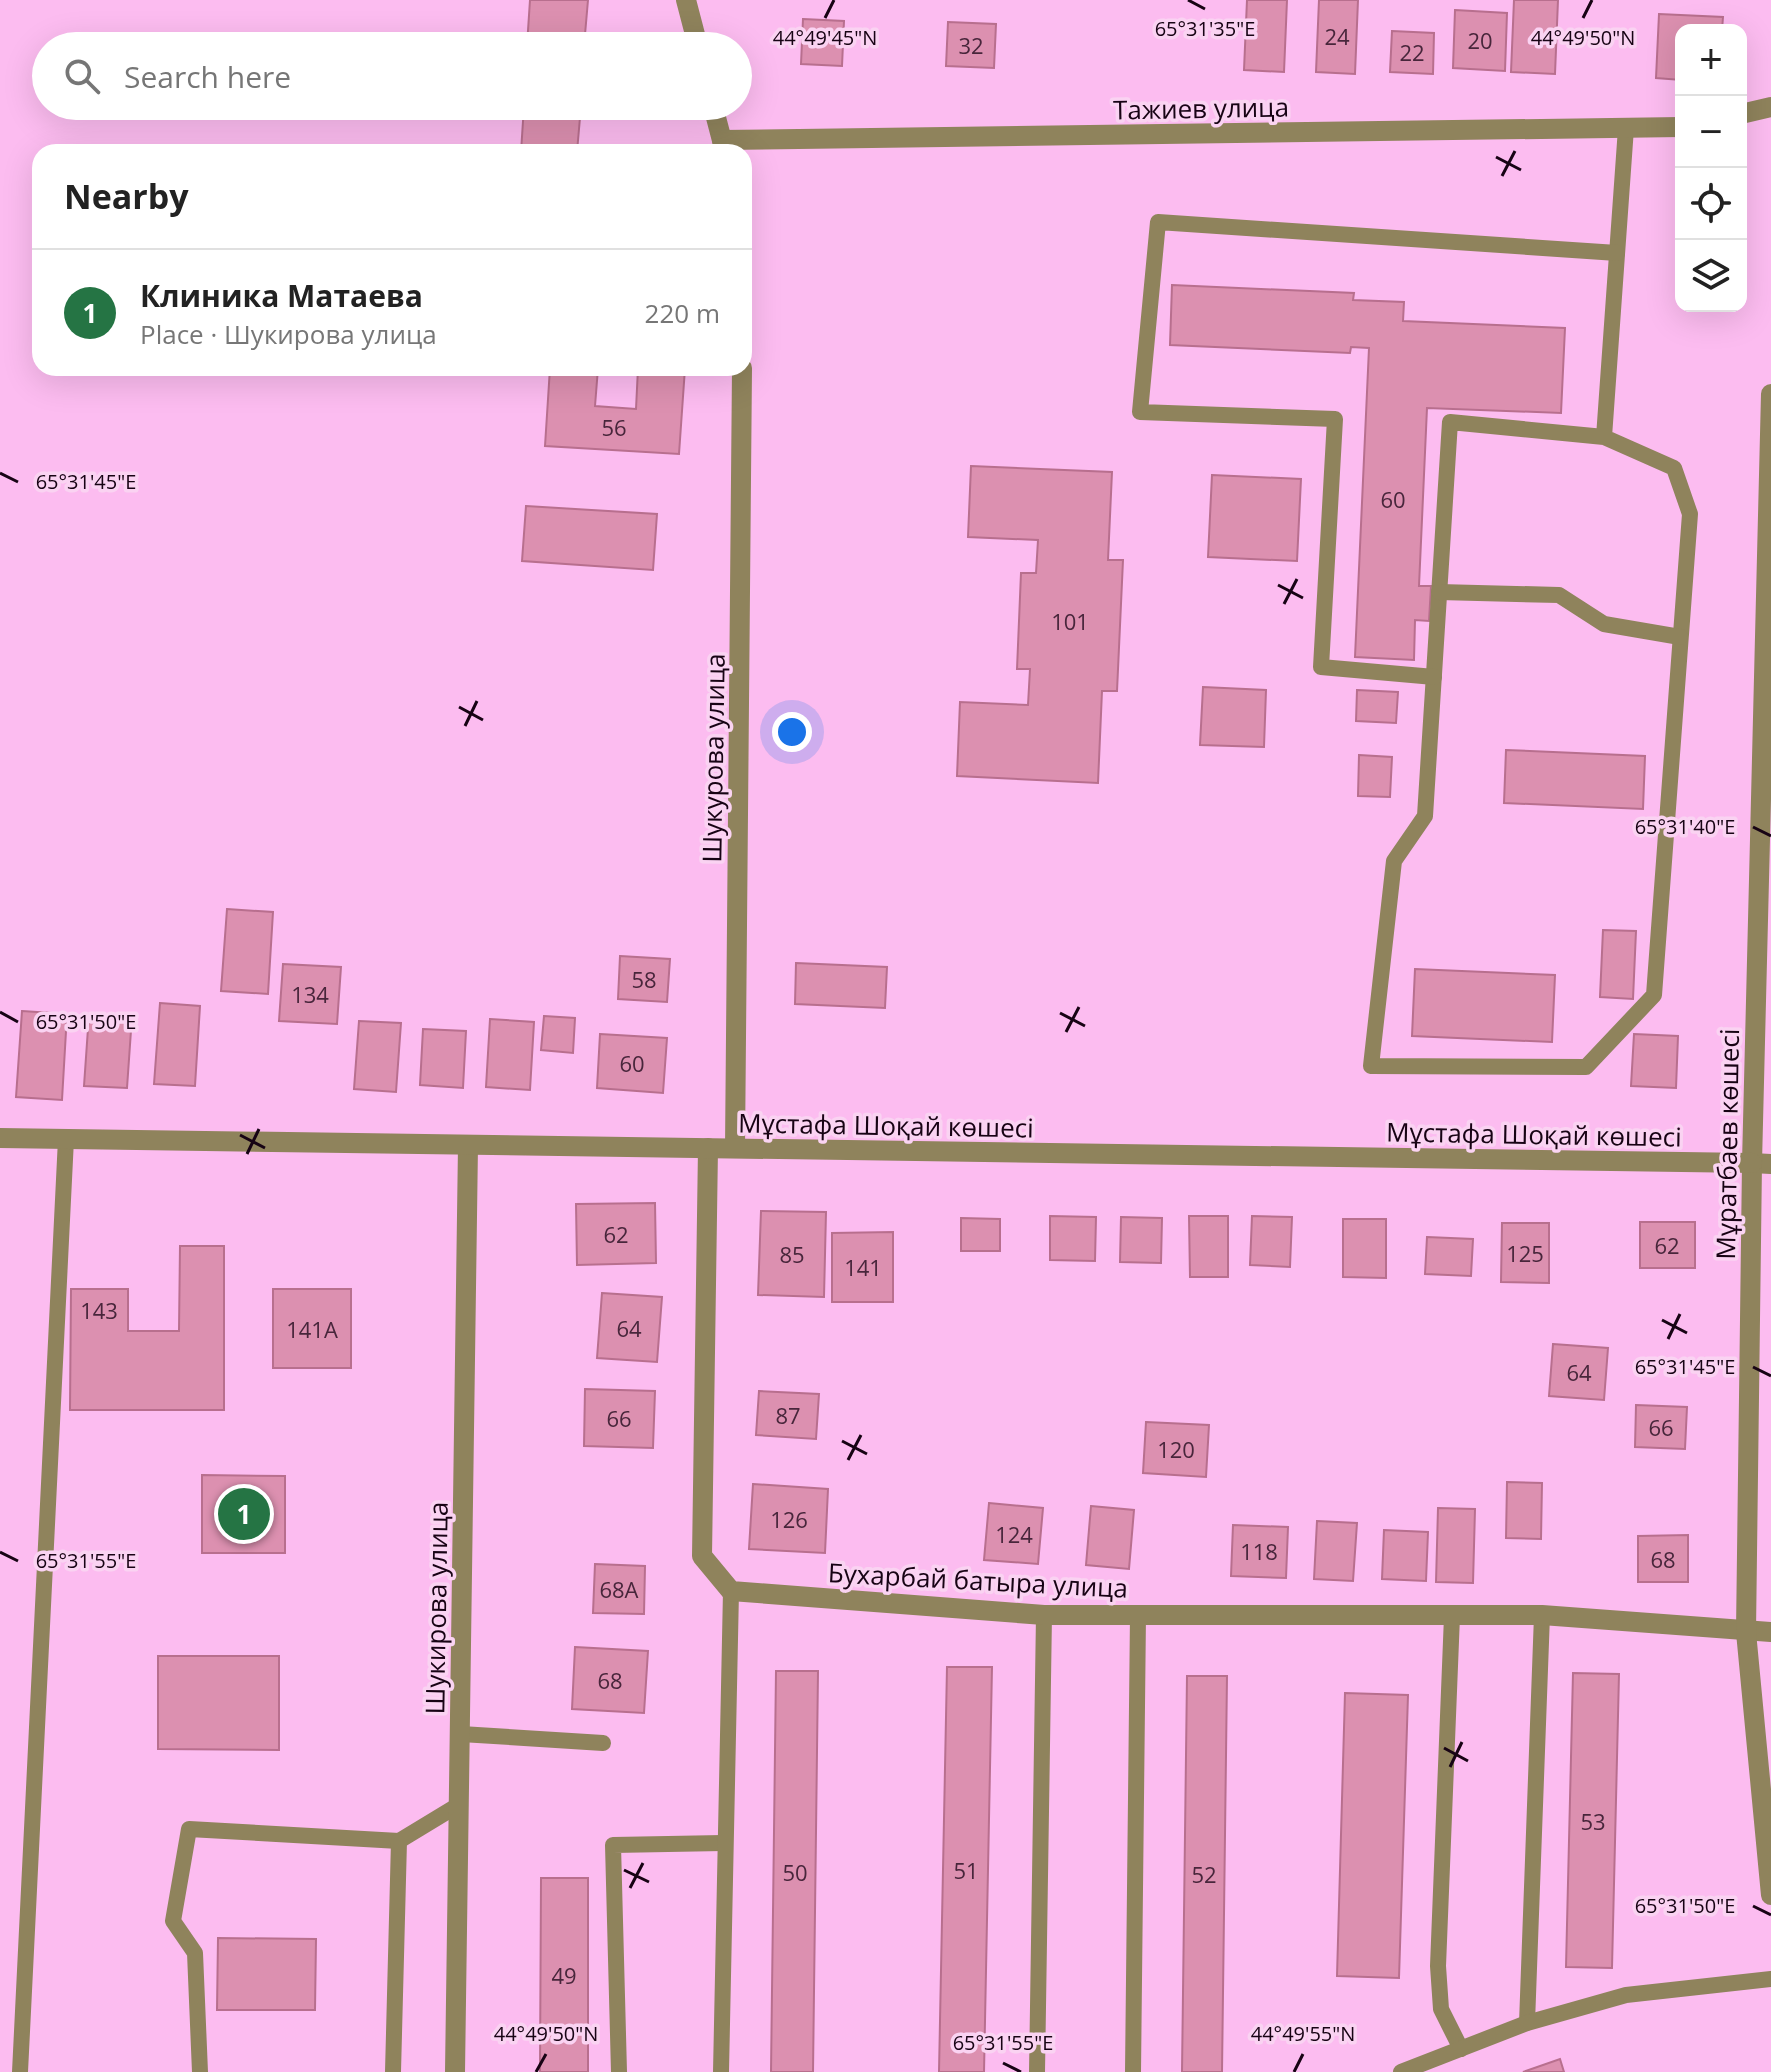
<!DOCTYPE html>
<meta charset="utf-8">
<style>
body{margin:0;font-family:"Open Sans",sans-serif;background:#f2f2f2;color:#222}
.controls{position:absolute;right:24px;top:24px;display:grid;overflow:hidden;border-radius:16px;box-shadow:0 8px 32px #0002}
.controls button{width:72px;height:72px;display:grid;place-items:center;padding:0;border:0;border-bottom:2px solid #e0e0e0;background:#fff;color:#222;font:40px sans-serif}
.you{position:absolute;left:792px;top:732px;width:28px;height:28px;margin:-20px;border:6px solid #fff;border-radius:50%;background:#1a73e8;box-shadow:0 0 0 12px #1a73e833}
.badge{display:grid;place-items:center;width:52px;height:52px;border-radius:50%;background:#257444;color:#fff;font-size:26px;font-weight:700}
.pin{position:absolute;translate:-50% -50%;border:4px solid #fff;box-shadow:0 2px 8px #0006}
.list{margin:0;padding:0;list-style:none}
h2{display:flex;justify-content:space-between;align-items:center;height:104px;margin:0;padding:0 32px;font-size:34px}
h2 small{font-size:26px;font-weight:400;color:#767676}
.list li{display:grid;grid-template-columns:52px 1fr auto;gap:24px;align-items:center;box-sizing:border-box;height:128px;padding:0 32px;border-top:2px solid #e0e0e0}
.list b{display:block;font-size:30px;white-space:nowrap}
.list p{margin:0;font-size:26px;white-space:nowrap;color:#767676}
.list em{font-size:26px;font-style:normal;color:#767676}
.icon{flex:none;width:44px;height:44px;fill:none;stroke:currentColor;stroke-width:2;stroke-linecap:round;stroke-linejoin:round}
.map{position:relative;flex:none;width:1771px;height:2072px;overflow:hidden}
.search{position:absolute;background:#fff;box-shadow:0 8px 32px #0002;left:32px;top:32px;width:720px;height:88px;display:flex;align-items:center;gap:20px;box-sizing:border-box;padding:0 28px;border-radius:44px;color:#767676;font-size:30px}
.panel{position:absolute;background:#fff;box-shadow:0 8px 32px #0002;left:32px;top:144px;width:720px;height:232px;border-radius:24px}
.map>svg:first-child{display:block}
.building{fill:#dc90b0;stroke:#b86f8e;stroke-width:2}
.lines{fill:none;stroke-linecap:round;stroke-linejoin:round}
.service{stroke:#8f835c;stroke-width:16}
.minor{stroke:#8f835c;stroke-width:20}
.tertiary{stroke:#8f835c;stroke-width:20}
.ticks{fill:none;stroke:#170314;stroke-width:3}
.labels{text-anchor:middle;dominant-baseline:central;stroke-width:7;stroke-linejoin:round;paint-order:stroke}
.number-label{font-size:22px;fill:#48263b}
.street-label{font-size:26px;fill:#170314;stroke:#fad3f2}
.ticks-label{font-size:20px;text-anchor:middle;fill:#170314;stroke:#fad3f2;stroke-width:7;stroke-linejoin:round;paint-order:stroke}
</style>
<div class="map">
<svg width="1771" height="2072" viewBox="0 0 1771 2072">
<rect width="100%" height="100%" fill="#fcbcf0"/>
<g class="building">
<path d="M530,0H588L584,46H527Z"/>
<path d="M1247,0H1287L1284,72L1244,70Z"/>
<path d="M1319,0H1358L1355,74L1316,72Z"/>
<path d="M1514,0H1558L1555,74L1511,72Z"/>
<path d="M1455,10L1507,13L1505,71L1453,68Z"/>
<path d="M1659,14L1723,17L1722,30H1681V80L1656,78Z"/>
<path d="M803,19L844,21L842,66L801,64Z"/>
<path d="M948,22L996,24L994,68L946,66Z"/>
<path d="M1392,31L1434,33L1433,74L1390,72Z"/>
<path d="M524,106H581L577,152H521Z"/>
<path d="M1172,285L1354,293L1353,300L1404,302L1403,321L1565,328L1561,413L1427,408L1419,586H1431L1429,621L1415,620L1414,660L1355,657L1369,348L1351,347L1350,353L1170,345Z"/>
<path d="M550,368H598L595,406L636,409L638,368H685L679,454L545,446Z"/>
<path d="M971,466L1112,472L1108,560H1123L1117,691H1102L1098,783L957,776L960,702L1028,705L1030,669H1017L1021,573H1036L1038,540L968,537Z"/>
<path d="M1212,475L1301,479L1297,561L1208,557Z"/>
<path d="M526,506L657,514L653,570L522,561Z"/>
<path d="M1203,687L1266,690L1264,747L1200,745Z"/>
<path d="M1357,690L1398,692L1396,723L1356,721Z"/>
<path d="M1506,750L1645,756L1643,809L1504,803Z"/>
<path d="M1359,755L1392,757L1390,797L1358,796Z"/>
<path d="M227,909L273,912L268,994L221,991Z"/>
<path d="M1603,930L1636,931L1633,999L1600,997Z"/>
<path d="M620,956L670,959L667,1002L618,999Z"/>
<path d="M796,963L887,967L885,1008L795,1004Z"/>
<path d="M283,964L341,967L337,1024L279,1021Z"/>
<path d="M1415,969L1555,975L1552,1042L1412,1036Z"/>
<path d="M160,1003L200,1006L195,1086L154,1084Z"/>
<path d="M22,1011L67,1014L62,1100L16,1097Z"/>
<path d="M89,1014L132,1016L127,1088L84,1086Z"/>
<path d="M544,1016L575,1018L573,1053L541,1050Z"/>
<path d="M490,1019L534,1022L530,1090L486,1087Z"/>
<path d="M359,1021L401,1023L396,1092L354,1089Z"/>
<path d="M423,1029L466,1031L463,1088L420,1085Z"/>
<path d="M600,1034L667,1038L663,1093L597,1088Z"/>
<path d="M1634,1034L1678,1036L1676,1088L1631,1086Z"/>
<path d="M655,1203L656,1263L577,1265L576,1204Z"/>
<path d="M761,1211L826,1212L824,1297L758,1295Z"/>
<path d="M1050,1216L1096,1217L1095,1261L1050,1260Z"/>
<path d="M1189,1216H1228V1277H1190Z"/>
<path d="M1252,1216L1292,1217L1290,1267L1250,1265Z"/>
<path d="M1121,1217L1162,1218L1161,1263L1120,1262Z"/>
<path d="M961,1218L1000,1219V1251H961Z"/>
<path d="M1343,1219H1386V1278L1343,1277Z"/>
<rect x="1640" y="1222" width="55" height="46"/>
<path d="M1502,1223H1549V1283L1501,1282Z"/>
<path d="M893,1232V1302H832V1233Z"/>
<path d="M1427,1237L1473,1239L1471,1276L1425,1274Z"/>
<path d="M180,1246H224V1410H70L71,1289H128V1331H179Z"/>
<rect x="273" y="1289" width="78" height="79"/>
<path d="M602,1293L662,1297L657,1362L597,1358Z"/>
<path d="M1553,1344L1608,1348L1604,1400L1549,1396Z"/>
<path d="M585,1389L655,1391L653,1448L584,1446Z"/>
<path d="M759,1391L819,1394L816,1439L756,1435Z"/>
<path d="M1636,1405L1687,1407L1685,1449L1635,1447Z"/>
<path d="M1146,1422L1209,1425L1206,1477L1143,1473Z"/>
<path d="M202,1475L285,1476V1553H202Z"/>
<path d="M1507,1482L1542,1483L1541,1539L1506,1538Z"/>
<path d="M753,1484L828,1489L825,1553L749,1549Z"/>
<path d="M989,1503L1043,1508L1038,1564L984,1560Z"/>
<path d="M1091,1506L1134,1510L1129,1569L1086,1565Z"/>
<path d="M1438,1508L1475,1509L1473,1583L1436,1582Z"/>
<path d="M1317,1521L1357,1523L1353,1581L1314,1579Z"/>
<path d="M1233,1525L1288,1527L1286,1578L1231,1576Z"/>
<path d="M1384,1530L1428,1532L1426,1581L1382,1579Z"/>
<path d="M1688,1535V1582H1638V1536Z"/>
<path d="M595,1564L645,1566L644,1614L593,1613Z"/>
<path d="M575,1647L648,1651L644,1713L572,1709Z"/>
<path d="M158,1656H279V1750L158,1749Z"/>
<path d="M947,1667H992L984,2072H939Z"/>
<path d="M776,1671H818L813,2072H771Z"/>
<path d="M1573,1673L1619,1674L1612,1968L1566,1967Z"/>
<path d="M1187,1676H1227L1222,2072H1182Z"/>
<path d="M1345,1693L1408,1695L1399,1978L1337,1976Z"/>
<path d="M541,1878H588V2072H540Z"/>
<path d="M218,1938L316,1939L315,2010H217Z"/>
<path d="M1560,2059L1564,2072H1523Z"/>
</g>
<g class="lines">
<g class="service">
<path d="M1604,437L1450,422L1425,816L1394,861L1371,1066L1586,1067L1654,995L1690,514L1674,468L1604,437L1626,128"/>
<path d="M1439,592L1559,595L1604,624L1680,637"/>
<path d="M1434,677L1321,667L1335,419L1140,412L1158,222L1617,253"/>
<path d="M1452,1616L1438,1966L1441,2009L1461,2049"/>
<path d="M461,1734L603,1743"/>
<path d="M1527,2023L1542,1615"/>
<path d="M20,2072L66,1139"/>
<path d="M200,2072L195,1953L173,1921L189,1829L399,1841"/>
<path d="M393,2072L399,1841L460,1804"/>
<path d="M619,2072L613,1845L723,1843"/>
<path d="M721,2072L731,1591"/>
<path d="M1037,2072L1044,1615"/>
<path d="M1133,2072L1138,1615"/>
<path d="M1401,2072L1527,2023L1626,1995L1771,1979"/>
</g>
<g class="minor">
<path d="M686,0L698,46"/>
<path d="M713,106L725,152"/>
<path d="M1741,114L1771,107"/>
<path d="M722,140L1681,127"/>
<path d="M708,1148L702,1556L731,1591L1044,1615H1542L1771,1632"/>
<path d="M735,1148L742,368"/>
<path d="M1752,1163L1771,1164"/>
<path d="M455,2072L468,1145"/>
</g>
<g class="tertiary">
<path d="M1771,394L1752,1163L1746,1632L1771,1895"/>
<path d="M0,1138L1752,1163"/>
</g>
</g>
<path class="ticks" d="M1188,0L1205,9M825,18L834,0M1583,18L1592,0M1496,157L1521,170M1502,176L1515,151M0,473L18,482M1278,585L1303,598M1284,604L1297,579M459,707L483,720M465,726L477,701M1753,827L1771,836M0,1012L18,1022M1060,1013L1085,1026M1066,1032L1079,1007M240,1135L265,1148M247,1154L259,1129M1662,1320L1687,1333M1668,1339L1680,1314M1753,1367L1771,1376M842,1441L867,1454M848,1460L861,1435M0,1552L18,1561M1444,1748L1468,1761M1450,1767L1462,1742M624,1870L649,1882M630,1888L643,1863M1753,1906L1771,1915M1003,2063L1021,2072M536,2072L546,2054M1294,2072L1303,2054"/>
<g class="labels">
<g class="number-label">
<text x="1337" y="36">24</text>
<text x="1480" y="40">20</text>
<text x="971" y="45">32</text>
<text x="1412" y="52">22</text>
<text x="614" y="427">56</text>
<text x="1393" y="499">60</text>
<text x="1070" y="621">101</text>
<text x="644" y="979">58</text>
<text x="310" y="994">134</text>
<text x="632" y="1063">60</text>
<text x="616" y="1234">62</text>
<text x="1667" y="1245">62</text>
<text x="1525" y="1253">125</text>
<text x="792" y="1254">85</text>
<text x="863" y="1267">141</text>
<text x="99" y="1310">143</text>
<text x="629" y="1328">64</text>
<text x="312" y="1329">141А</text>
<text x="1579" y="1372">64</text>
<text x="788" y="1415">87</text>
<text x="619" y="1418">66</text>
<text x="1661" y="1427">66</text>
<text x="1176" y="1449">120</text>
<text x="789" y="1519">126</text>
<text x="1014" y="1534">124</text>
<text x="1259" y="1551">118</text>
<text x="1663" y="1559">68</text>
<text x="619" y="1589">68А</text>
<text x="610" y="1680">68</text>
<text x="1593" y="1821">53</text>
<text x="966" y="1870">51</text>
<text x="795" y="1872">50</text>
<text x="1204" y="1874">52</text>
<text x="564" y="1975">49</text>
</g>
<g class="street-label">
<text transform="translate(1201 108) rotate(-1)">Тажиев улица</text>
<text transform="translate(713 758) rotate(-89)">Шукурова улица</text>
<text transform="translate(886 1125) rotate(1)">Мұстафа Шоқай көшесі</text>
<text transform="translate(1534 1134) rotate(1)">Мұстафа Шоқай көшесі</text>
<text transform="translate(1727 1144) rotate(-89)">Мұратбаев көшесі</text>
<text transform="translate(978 1580) rotate(3)">Бухарбай батыра улица</text>
<text transform="translate(436 1608) rotate(-89)">Шукирова улица</text>
</g>
</g>
<g class="ticks-label">
<text x="1205" y="36">65°31'35"E</text>
<text x="825" y="45">44°49'45"N</text>
<text x="1583" y="45">44°49'50"N</text>
<text x="86" y="489">65°31'45"E</text>
<text x="1685" y="834">65°31'40"E</text>
<text x="86" y="1029">65°31'50"E</text>
<text x="1685" y="1374">65°31'45"E</text>
<text x="86" y="1568">65°31'55"E</text>
<text x="1685" y="1913">65°31'50"E</text>
<text x="546" y="2041">44°49'50"N</text>
<text x="1303" y="2041">44°49'55"N</text>
<text x="1003" y="2050">65°31'55"E</text>
</g>
</svg>
<div class="controls">
<button>+</button>
<button>−</button>
<button><svg class="icon" aria-label="locate" viewBox="0 0 24 24"><circle cx="12" cy="12" r="6"/><path d="M12 2v4M12 18v4M2 12h4M18 12h4"/></svg></button>
<button><svg class="icon" aria-label="layers" viewBox="0 0 24 24"><path d="M12 4l9 5-9 5-9-5zM3 14l9 5 9-5"/></svg></button>
</div>
<div class="you"></div>
<div class="pin badge" style="left:244px;top:1514px">1</div>
<div class="search"><svg class="icon" aria-label="search" viewBox="0 0 24 24"><circle cx="10" cy="10" r="6"/><path d="M15 15l6 6"/></svg>Search here</div>
<section class="panel">
<h2>Nearby<small></small></h2>
<ul class="list">
<li><span class="badge">1</span><div><b>Клиника Матаева</b><p>Place · Шукирова улица</p></div><em>220 m</em></li>
</ul>
</section>
</div>
